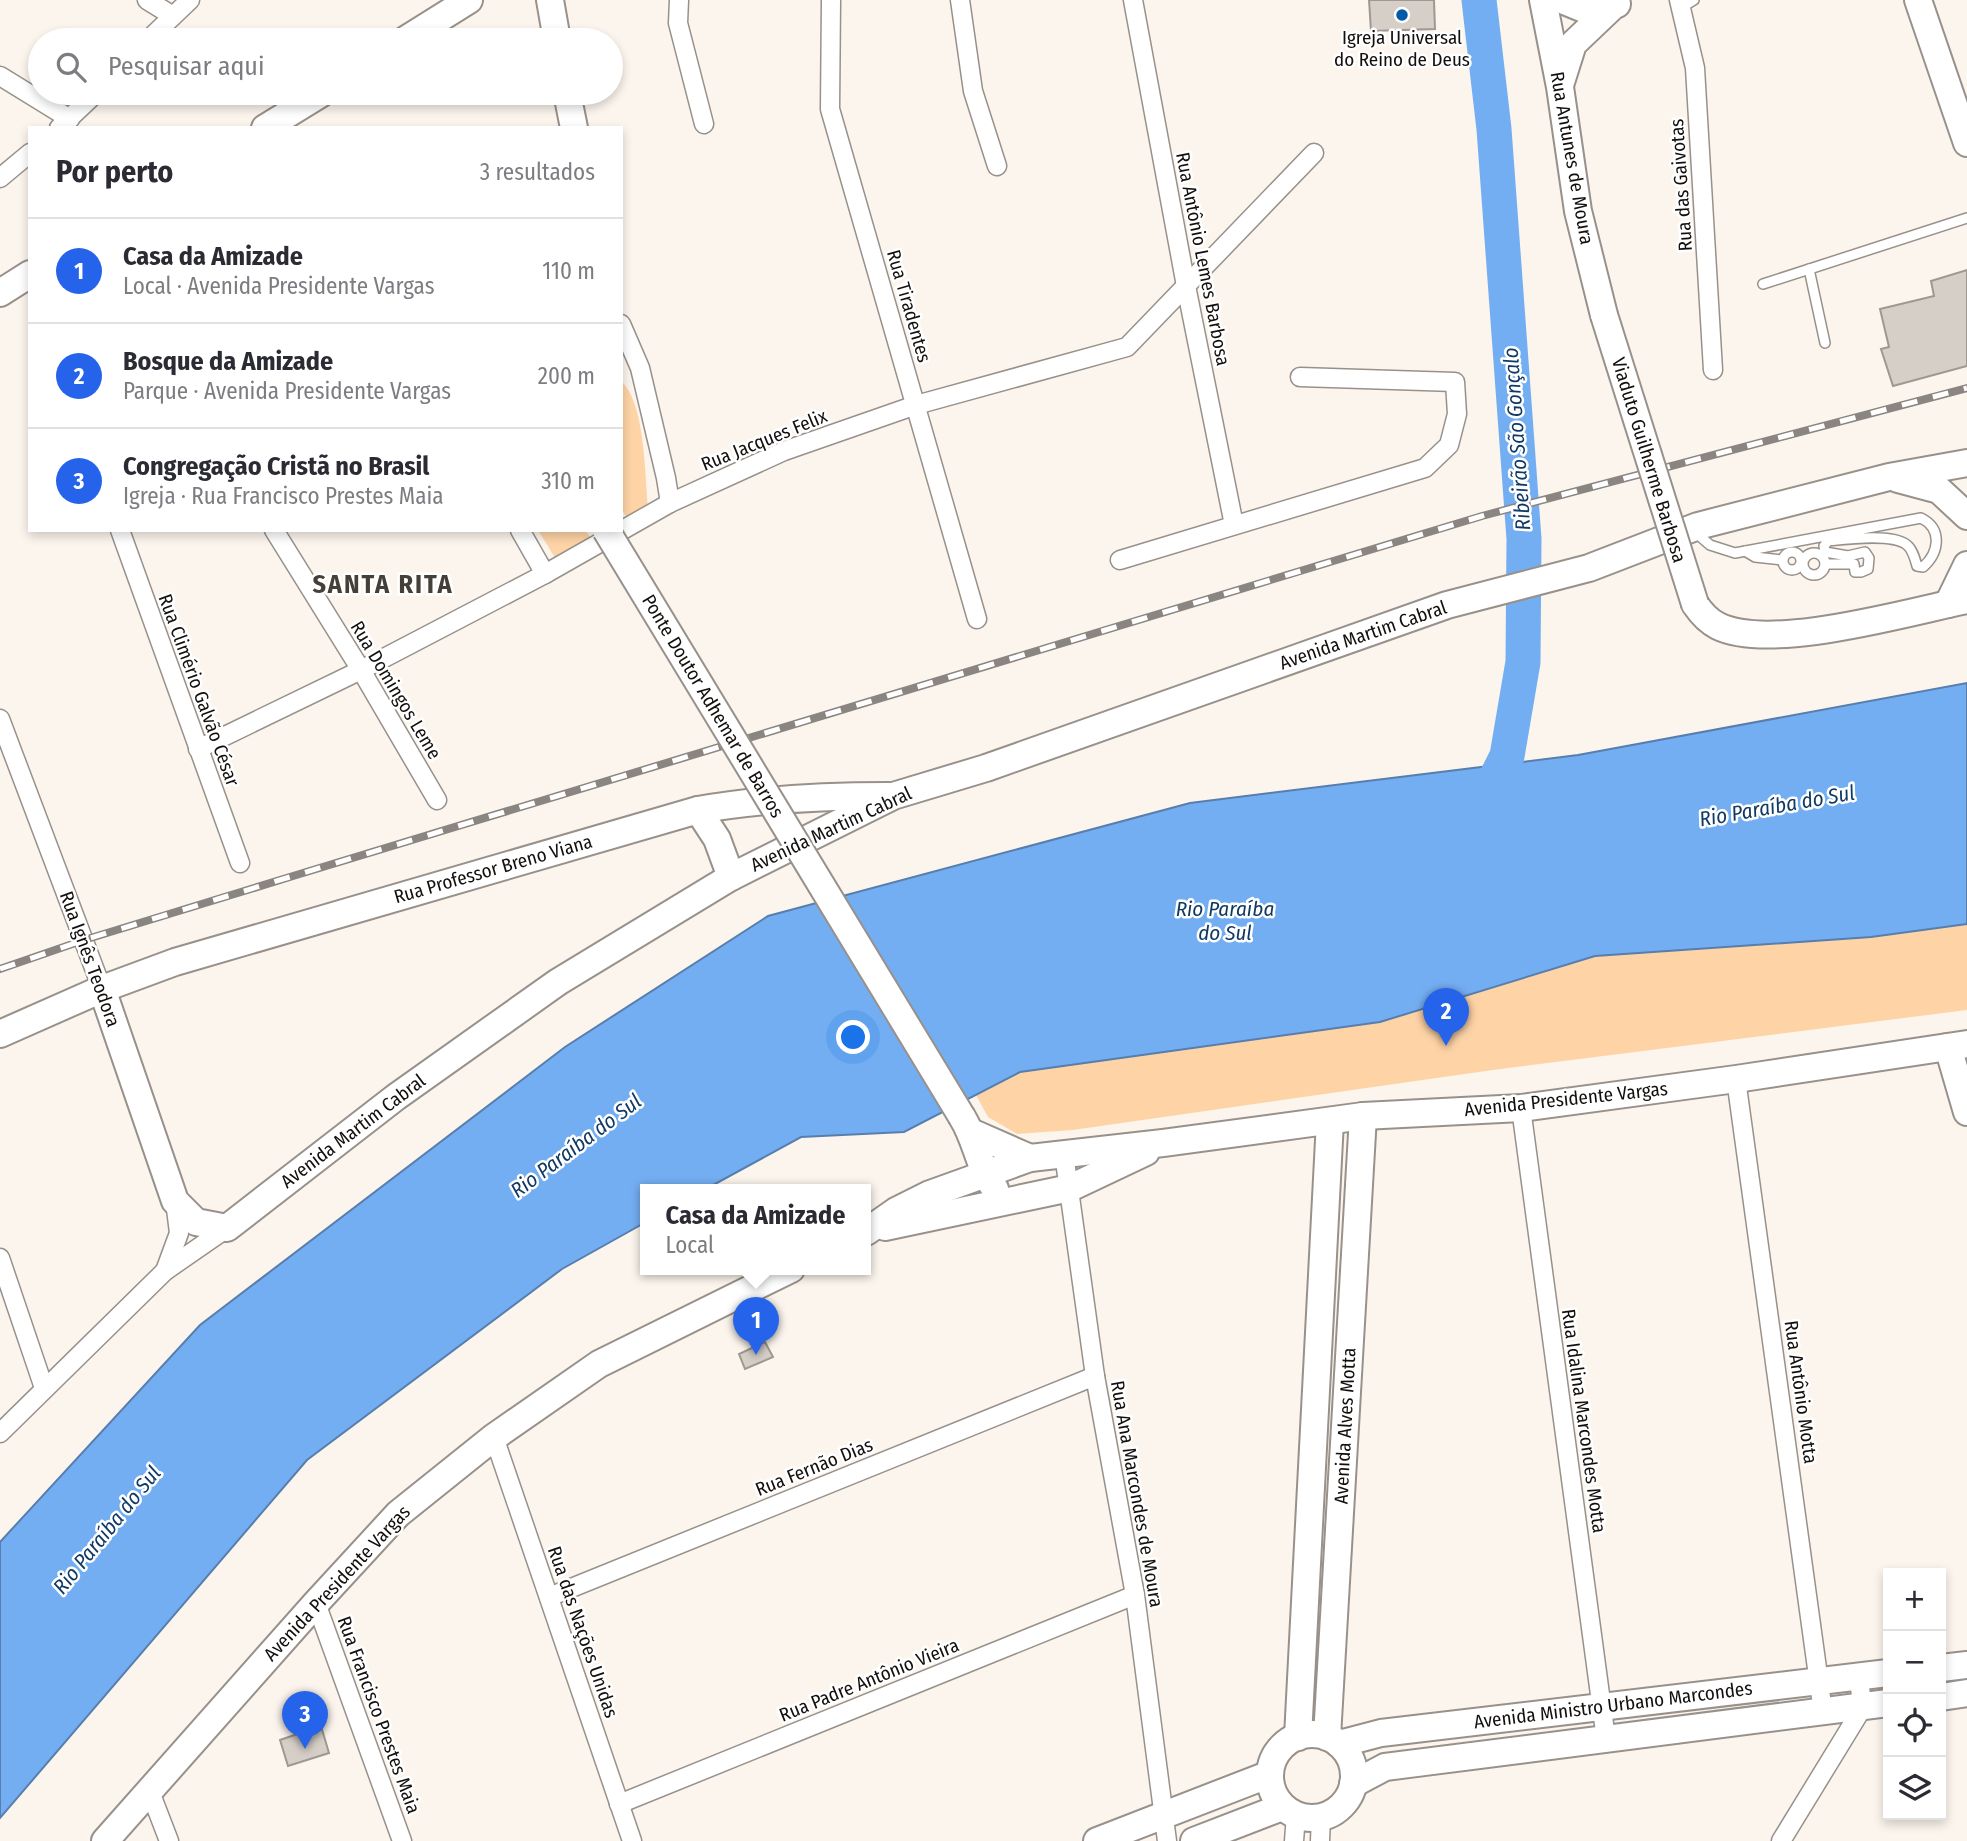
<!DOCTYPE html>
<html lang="pt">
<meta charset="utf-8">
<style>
body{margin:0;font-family:"Fira Sans Condensed",sans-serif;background:#f2f2f3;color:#2b2b33}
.controls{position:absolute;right:21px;bottom:21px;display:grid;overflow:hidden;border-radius:0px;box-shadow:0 4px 10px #0003}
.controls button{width:63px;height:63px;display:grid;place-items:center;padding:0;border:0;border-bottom:2px solid #e1e1e2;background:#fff;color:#2b2b33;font:35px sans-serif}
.you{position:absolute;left:854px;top:1038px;width:24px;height:24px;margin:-18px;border:5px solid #fff;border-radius:50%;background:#1a73e8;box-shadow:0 0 0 10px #1a73e833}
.badge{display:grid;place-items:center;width:46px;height:46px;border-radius:50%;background:#2563eb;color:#fff;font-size:23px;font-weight:700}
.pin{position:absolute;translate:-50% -58px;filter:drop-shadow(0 2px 4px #0008)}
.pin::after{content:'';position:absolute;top:37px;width:24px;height:21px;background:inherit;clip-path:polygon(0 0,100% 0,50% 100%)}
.popup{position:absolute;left:640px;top:1184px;width:231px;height:91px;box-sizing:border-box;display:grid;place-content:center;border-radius:0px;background:#fff;filter:drop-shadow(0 2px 5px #0005);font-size:23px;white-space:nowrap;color:#7c7c81}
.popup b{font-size:26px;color:#2b2b33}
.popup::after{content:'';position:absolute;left:50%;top:100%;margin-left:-14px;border:14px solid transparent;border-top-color:#fff}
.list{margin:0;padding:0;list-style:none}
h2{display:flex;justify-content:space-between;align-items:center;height:91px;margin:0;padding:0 28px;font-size:30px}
h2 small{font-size:23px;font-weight:400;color:#7c7c81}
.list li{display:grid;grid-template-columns:46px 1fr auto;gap:21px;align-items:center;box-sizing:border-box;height:105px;padding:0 28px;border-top:2px solid #e1e1e2}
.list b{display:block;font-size:26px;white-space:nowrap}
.list p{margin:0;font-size:23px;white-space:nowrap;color:#7c7c81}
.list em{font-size:23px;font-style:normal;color:#7c7c81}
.icon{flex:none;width:38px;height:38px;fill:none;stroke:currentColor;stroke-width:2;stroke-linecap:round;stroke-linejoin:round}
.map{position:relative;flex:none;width:1967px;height:1841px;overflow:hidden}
.search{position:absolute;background:#fff;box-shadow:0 4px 10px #0003;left:28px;top:28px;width:595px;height:77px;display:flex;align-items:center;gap:18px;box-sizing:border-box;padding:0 24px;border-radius:38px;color:#7c7c81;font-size:26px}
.panel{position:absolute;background:#fff;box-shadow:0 4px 10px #0003;left:28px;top:126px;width:595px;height:406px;border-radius:0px}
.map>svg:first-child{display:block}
.green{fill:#fed4a6}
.water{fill:#74aef2;stroke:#577ead;stroke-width:2}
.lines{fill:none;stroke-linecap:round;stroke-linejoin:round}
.river{stroke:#74aef2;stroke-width:35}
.building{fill:#d5cfc7;stroke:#9f9892;stroke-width:2}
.lane-casing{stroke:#98918b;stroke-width:12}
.street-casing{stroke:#98918b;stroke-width:21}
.secondary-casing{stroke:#98918b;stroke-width:30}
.lane{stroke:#fff;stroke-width:9}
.street{stroke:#fff;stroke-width:18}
.secondary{stroke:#fff;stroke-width:26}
.rail-casing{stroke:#8a8581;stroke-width:8}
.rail{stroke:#fff;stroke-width:5;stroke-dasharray:16;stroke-linecap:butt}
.secondary-bridge-casing{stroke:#98918b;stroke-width:30;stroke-linecap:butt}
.secondary-bridge{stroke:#fff;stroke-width:26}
.poi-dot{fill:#005aa8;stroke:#fff;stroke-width:2.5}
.labels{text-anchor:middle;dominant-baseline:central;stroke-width:5;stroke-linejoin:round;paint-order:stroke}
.poi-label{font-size:19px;fill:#120f0d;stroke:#fff}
.street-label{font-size:19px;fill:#120f0d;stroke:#fff}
.water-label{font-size:21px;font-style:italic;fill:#103964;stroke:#fff}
.district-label{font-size:26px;font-weight:bold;letter-spacing:2px;fill:#453f39;stroke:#fff}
</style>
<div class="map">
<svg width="1967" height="1841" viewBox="0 0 1967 1841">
<rect width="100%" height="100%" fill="#fcf5ee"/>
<g class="green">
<path d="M621,381C645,402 645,474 648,506L628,519L621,509Z"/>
<path d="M538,530H585L593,541L557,561Z"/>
<path d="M1967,924V1010L1493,1070L1073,1130L1017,1134L988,1117L976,1095L1020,1072L1380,1022L1595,956L1871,937Z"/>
</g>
<path class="water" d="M1967,683V924L1871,937L1595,956L1380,1022L1020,1072L904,1132L801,1137L706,1189H646V1222L562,1269L307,1460L0,1818V1542L200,1325L565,1047L768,916L1190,803L1578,755Z"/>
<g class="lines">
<path class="river" d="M1479,0L1494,129L1524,539L1523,662L1507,756L1482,806"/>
</g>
<g class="building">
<path d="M1369,0H1434L1435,29L1371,31Z"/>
<path d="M1967,270V366L1893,386L1881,349L1889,347L1880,309L1934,296L1931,281Z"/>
<path d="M765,1342L773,1357L745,1369L739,1354Z"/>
<path d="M321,1726L329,1753L288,1766L280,1740Z"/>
</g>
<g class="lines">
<g class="lane-casing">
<g id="lane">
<path d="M1681,8L1694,0"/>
<path d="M1809,269L1825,343"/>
<path d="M1763,284L1967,218"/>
<path d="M1695,532L1710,545L1735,553L1921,518C1943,529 1939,553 1923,567L1917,566C1915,559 1913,550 1907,545C1893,533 1847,539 1828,541L1824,546L1825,552L1848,556L1865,552L1869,558L1868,569L1861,572H1855L1854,564H1825"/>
<path d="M1745,551L1755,557L1782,560"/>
<circle cx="1792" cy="561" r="9"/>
<circle cx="1814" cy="564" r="11"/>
</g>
</g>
<g class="street-casing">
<g id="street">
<path d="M147,0L173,16"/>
<path d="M679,0L678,23L704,124"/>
<path d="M831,0L830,109L977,619"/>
<path d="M960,0L973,91L997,166"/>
<path d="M1133,0L1186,286L1234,525"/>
<path d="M1679,0L1695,68L1713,370"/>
<path d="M148,40L190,0"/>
<path d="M0,76L70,119"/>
<path d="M59,128L96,93"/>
<path d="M0,178L30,153"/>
<path d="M621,324L640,368L666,478L670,503"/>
<path d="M120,530L240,863"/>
<path d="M274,530L361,670L437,800"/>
<path d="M520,530L545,574"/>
<path d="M1120,560L1425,468L1449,445L1457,414L1455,382L1300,377"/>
<path d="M0,719L102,989"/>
<path d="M198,749L361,670L545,574L670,503L784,451L916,405L1127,347L1314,153"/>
<path d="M1736,1079L1823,1712"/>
<path d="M1521,1108L1606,1739"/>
<path d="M1064,1154L1095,1376L1135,1595L1167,1841"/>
<path d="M0,1258L44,1388"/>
<path d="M165,1271L179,1233L175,1201"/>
<path d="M0,1433L165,1271L227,1228"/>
<path d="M494,1437L632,1841"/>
<path d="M549,1597L1095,1376"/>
<path d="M316,1603L402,1841"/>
<path d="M149,1789L169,1841"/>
<path d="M619,1804L1135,1595"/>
<path d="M1294,1841L1296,1815"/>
<path d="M1320,1841L1321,1817"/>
<path d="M1781,1841L1863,1707L1858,1676"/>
</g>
</g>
<g class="secondary-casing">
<g id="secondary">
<path d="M550,0L557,40"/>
<path d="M1543,0L1560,87L1578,211L1604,315"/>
<path d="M1562,0L1584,9L1617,4"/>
<path d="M1918,0L1967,143"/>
<path d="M405,40L469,0"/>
<path d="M1561,82L1573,44L1614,5"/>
<path d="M567,93L574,128"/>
<path d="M265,128L322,93"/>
<path d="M0,293L30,274"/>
<path d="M1898,479L1939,490L1967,516"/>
<path d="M1695,604C1701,613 1708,621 1718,626C1771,652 1908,612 1967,600"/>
<path d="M1948,604L1967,565"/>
<path d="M698,810L717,839L731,877"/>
<path d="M102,989L175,1201L196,1222L227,1228L396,1097L558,982L731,877L893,796L986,768L1447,605L1589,568L1698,526L1889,477L1967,463"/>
<path d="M0,1034L102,989L175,962L698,810C761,799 824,796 888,796"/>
<path d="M1948,1047L1967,1112"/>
<path d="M962,1117C977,1141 978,1166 995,1189"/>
<path d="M973,1133L1030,1158"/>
<path d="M885,1227L1070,1188L1146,1152"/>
<path d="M866,1232L896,1211L930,1194L1030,1158L1163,1143L1363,1116L1521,1108L1736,1079L1967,1044"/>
<path d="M1941,1668L1967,1665"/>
<path d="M1941,1697L1967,1693"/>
<circle cx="1312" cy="1776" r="42"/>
<path d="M1298,1737L1330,1121"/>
<path d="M1327,1737L1363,1116"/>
<path d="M1339,1744L1381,1733L1888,1673"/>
<path d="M1353,1784L1385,1767L1888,1703"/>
<path d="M105,1841L316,1603L398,1514L494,1437L599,1364L791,1269"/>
<path d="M1097,1841L1270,1774"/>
<path d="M1194,1841L1282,1807"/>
</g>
</g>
<use href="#lane" class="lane"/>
<use href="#street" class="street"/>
<use href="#secondary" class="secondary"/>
<g class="rail-casing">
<path id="rail" d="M0,969L84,940L293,876L1482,516L1967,388"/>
</g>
<use href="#rail" class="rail"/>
<g class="secondary-bridge-casing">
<g id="secondary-bridge">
<path d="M1604,315L1695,604"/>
<path d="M606,530L962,1117"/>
</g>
</g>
<use href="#secondary-bridge" class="secondary-bridge"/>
</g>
<circle class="poi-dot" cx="1402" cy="15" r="7"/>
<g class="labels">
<g class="poi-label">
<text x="1402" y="37">Igreja Universal<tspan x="1402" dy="22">do Reino de Deus</tspan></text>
</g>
<g class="street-label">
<text transform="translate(1572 158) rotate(80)">Rua Antunes de Moura</text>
<text transform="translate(1681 185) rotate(-94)">Rua das Gaivotas</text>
<text transform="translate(1203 259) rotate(79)">Rua Antônio Lemes Barbosa</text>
<text transform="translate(909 306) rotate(74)">Rua Tiradentes</text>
<text transform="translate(764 440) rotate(-22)">Rua Jacques Felix</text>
<text transform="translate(1649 460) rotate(73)">Viaduto Guilherme Barbosa</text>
<text transform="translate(1363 635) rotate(-19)">Avenida Martim Cabral</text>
<text transform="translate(199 690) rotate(70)">Rua Climério Galvão César</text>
<text transform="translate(396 690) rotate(59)">Rua Domingos Leme</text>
<text transform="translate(713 706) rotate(59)">Ponte Doutor Adhemar de Barros</text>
<text transform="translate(831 829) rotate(-25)">Avenida Martim Cabral</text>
<text transform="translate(493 869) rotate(-16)">Rua Professor Breno Viana</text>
<text transform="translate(90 959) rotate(70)">Rua Ignês Teodora</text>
<text transform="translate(1566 1099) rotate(-6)">Avenida Presidente Vargas</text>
<text transform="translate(353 1131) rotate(-37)">Avenida Martim Cabral</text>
<text transform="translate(1801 1392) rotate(82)">Rua Antônio Motta</text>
<text transform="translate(1584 1421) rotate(82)">Rua Idalina Marcondes Motta</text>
<text transform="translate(1345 1426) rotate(-87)">Avenida Alves Motta</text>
<text transform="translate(814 1467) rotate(-22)">Rua Fernão Dias</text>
<text transform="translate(1137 1494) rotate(80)">Rua Ana Marcondes de Moura</text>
<text transform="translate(337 1583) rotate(-47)">Avenida Presidente Vargas</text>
<text transform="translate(583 1632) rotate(71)">Rua das Nações Unidas</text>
<text transform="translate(869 1680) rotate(-22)">Rua Padre Antônio Vieira</text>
<text transform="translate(1613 1705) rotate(-7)">Avenida Ministro Urbano Marcondes</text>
<text transform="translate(379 1715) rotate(70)">Rua Francisco Prestes Maia</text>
</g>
<g class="water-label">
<text transform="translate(1517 439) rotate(-94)">Ribeirão São Gonçalo</text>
<text transform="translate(1777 806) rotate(-10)">Rio Paraíba do Sul</text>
<text x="1225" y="909">Rio Paraíba<tspan x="1225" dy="24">do Sul</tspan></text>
<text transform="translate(576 1146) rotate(-37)">Rio Paraíba do Sul</text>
<text transform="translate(107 1530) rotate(-51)">Rio Paraíba do Sul</text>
</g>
<g class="district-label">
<text x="383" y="584">SANTA RITA</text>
</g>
</g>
</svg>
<div class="controls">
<button>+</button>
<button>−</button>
<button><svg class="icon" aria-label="locate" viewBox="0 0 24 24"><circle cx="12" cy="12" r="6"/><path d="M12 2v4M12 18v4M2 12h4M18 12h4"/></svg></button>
<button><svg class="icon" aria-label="layers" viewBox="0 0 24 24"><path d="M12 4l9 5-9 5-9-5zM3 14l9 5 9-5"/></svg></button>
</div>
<div class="you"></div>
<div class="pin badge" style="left:756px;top:1355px">1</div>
<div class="popup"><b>Casa da Amizade</b>Local</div>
<div class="pin badge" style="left:1446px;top:1046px">2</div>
<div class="pin badge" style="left:305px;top:1749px">3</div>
<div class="search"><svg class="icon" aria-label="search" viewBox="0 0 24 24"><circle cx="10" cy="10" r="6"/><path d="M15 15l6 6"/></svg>Pesquisar aqui</div>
<section class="panel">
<h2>Por perto<small>3 resultados</small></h2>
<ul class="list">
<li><span class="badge">1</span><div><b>Casa da Amizade</b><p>Local · Avenida Presidente Vargas</p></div><em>110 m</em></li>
<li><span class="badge">2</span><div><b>Bosque da Amizade</b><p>Parque · Avenida Presidente Vargas</p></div><em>200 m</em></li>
<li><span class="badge">3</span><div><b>Congregação Cristã no Brasil</b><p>Igreja · Rua Francisco Prestes Maia</p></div><em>310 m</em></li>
</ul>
</section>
</div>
